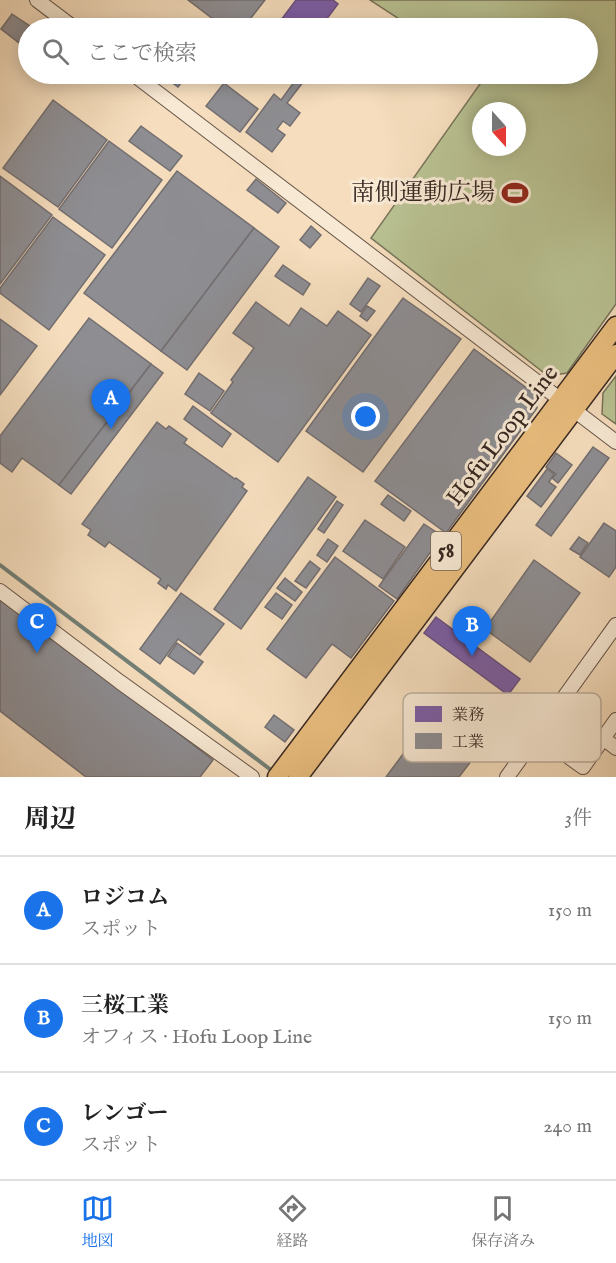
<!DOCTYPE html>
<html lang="ja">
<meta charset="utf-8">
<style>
body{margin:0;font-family:"IM FELL English","Noto Serif JP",serif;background:#f2f2f2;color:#222}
.compass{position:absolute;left:472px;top:102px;width:54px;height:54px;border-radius:50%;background:#fff;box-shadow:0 3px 15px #0003;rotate:159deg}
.you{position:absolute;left:366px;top:417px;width:21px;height:21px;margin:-15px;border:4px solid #fff;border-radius:50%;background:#1a73e8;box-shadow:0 0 0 9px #1a73e833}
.badge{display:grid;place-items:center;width:39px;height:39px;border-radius:50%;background:#1a73e8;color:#fff;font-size:20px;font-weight:700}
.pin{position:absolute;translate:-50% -50px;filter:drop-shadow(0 2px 3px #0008)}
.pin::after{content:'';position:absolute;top:32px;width:21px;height:18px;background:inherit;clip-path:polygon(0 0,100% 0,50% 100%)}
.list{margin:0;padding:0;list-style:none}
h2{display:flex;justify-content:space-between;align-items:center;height:78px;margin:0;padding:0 24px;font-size:26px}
h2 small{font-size:20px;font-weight:400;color:#767676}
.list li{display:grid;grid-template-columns:39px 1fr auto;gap:18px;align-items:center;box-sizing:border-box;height:108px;padding:0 24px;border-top:2px solid #e0e0e0}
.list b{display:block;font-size:22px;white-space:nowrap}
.list p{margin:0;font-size:20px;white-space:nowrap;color:#767676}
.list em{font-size:20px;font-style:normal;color:#767676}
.icon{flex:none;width:33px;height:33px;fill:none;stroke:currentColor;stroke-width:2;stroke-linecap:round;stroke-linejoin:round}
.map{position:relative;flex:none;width:616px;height:777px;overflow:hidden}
.search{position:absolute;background:#fff;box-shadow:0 3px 15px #0003;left:18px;right:18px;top:18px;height:66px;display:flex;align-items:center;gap:15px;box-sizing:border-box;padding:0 21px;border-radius:33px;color:#767676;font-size:22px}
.sheet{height:402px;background:#fff}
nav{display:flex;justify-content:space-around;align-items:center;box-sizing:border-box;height:84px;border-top:2px solid #e0e0e0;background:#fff;font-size:16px;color:#767676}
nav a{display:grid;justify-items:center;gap:3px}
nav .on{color:#1a73e8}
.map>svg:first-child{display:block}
.green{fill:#b9c293;stroke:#78745a;stroke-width:1.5;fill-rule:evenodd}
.offices{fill:#7b5ea7;stroke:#664e7f;stroke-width:1.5}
.industry{fill:#8d8d92;stroke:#736e70;stroke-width:1.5}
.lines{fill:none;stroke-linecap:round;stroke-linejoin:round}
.stream{stroke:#738078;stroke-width:4}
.minor-casing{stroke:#665448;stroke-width:16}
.major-casing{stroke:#362721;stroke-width:21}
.minor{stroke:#f8e9d4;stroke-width:14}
.major{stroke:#eabe7e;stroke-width:18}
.labels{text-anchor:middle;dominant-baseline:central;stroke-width:6;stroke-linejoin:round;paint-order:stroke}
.shield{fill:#f8e9d4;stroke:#706157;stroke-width:1.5}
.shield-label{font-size:22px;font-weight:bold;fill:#362721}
.poi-label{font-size:24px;fill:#362721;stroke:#f8e9d4;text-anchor:end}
.street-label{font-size:24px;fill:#362721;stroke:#f8e9d4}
.key{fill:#f8e9d4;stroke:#beaf9e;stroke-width:1.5}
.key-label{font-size:16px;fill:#362721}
</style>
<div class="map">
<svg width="616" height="777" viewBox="0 0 616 777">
<rect width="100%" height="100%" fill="#f5ddbd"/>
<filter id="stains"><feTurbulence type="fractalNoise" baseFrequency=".00333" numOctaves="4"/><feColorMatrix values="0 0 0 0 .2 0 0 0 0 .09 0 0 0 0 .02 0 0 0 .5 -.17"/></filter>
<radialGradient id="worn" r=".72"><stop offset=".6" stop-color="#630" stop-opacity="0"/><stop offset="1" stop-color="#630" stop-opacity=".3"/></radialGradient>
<g class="green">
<path d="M370,0H616V304L567,373L548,376L371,238L485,77L481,74H588V28H413ZM481,111H517V147H481Z"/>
<path d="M616,376V424L602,414L603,393Z"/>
</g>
<g class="offices">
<path d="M296,0H333L338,4L320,28H275Z"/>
<path d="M436,617L520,679L508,695L424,633Z"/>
</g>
<g class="industry">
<path d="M188,0H265L243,28H225Z"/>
<path d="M12,14L33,28H28V46L27,49L1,29Z"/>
<path d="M160,74H188L178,87Z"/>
<path d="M300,74L307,77L287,103L300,113L290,126L283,121L277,129L285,135L272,152L246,132L274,94L281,100Z"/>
<path d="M224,83L258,109L240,132L206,106Z"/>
<path d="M53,100L107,140L58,207L3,168Z"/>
<path d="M141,126L182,156L170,171L129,141Z"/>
<path d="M109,141L162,180L112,248L59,209Z"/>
<path d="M177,171L254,228L161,351L84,293Z"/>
<path d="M0,176L52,215L0,284Z"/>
<path d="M256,179L286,203L278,213L247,190Z"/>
<path d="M53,217L105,255L49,330L0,293V288Z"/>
<path d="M311,226L321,235L310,248L300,240Z"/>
<path d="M254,228L279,247L187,370L161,351Z"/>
<path d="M283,265L310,284L303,295L275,276Z"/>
<path d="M368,278L380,286L361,312L350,304Z"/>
<path d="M403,298L461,339L363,472L306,431Z"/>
<path d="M256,302L289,326L301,308L327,326L338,311L371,335L278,462L211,413L233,382L231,380L254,348L233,333Z"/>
<path d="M367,306L375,311L367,321L360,316Z"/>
<path d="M89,318L151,364L59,485L22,458L12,472L0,463V436Z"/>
<path d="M0,319L37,346L0,395Z"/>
<path d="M474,349L536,395L537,408L446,533L375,481Z"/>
<path d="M151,364L163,373L71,494L59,485Z"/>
<path d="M199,373L224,391L210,411L185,394Z"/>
<path d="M193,406L231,434L222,447L184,419Z"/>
<path d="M157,422L166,429L169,426L187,439L184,443L235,479L236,478L244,484L242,487L247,491L176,591L168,585L166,589L158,583L161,579L109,542L105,547L88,535L91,530L82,524Z"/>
<path d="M593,447L609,458L551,536L536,525Z"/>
<path d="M556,453L572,465L558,483L552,478L556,474L546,467Z"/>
<path d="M547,469L554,474L549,482L556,487L541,507L527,496Z"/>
<path d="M308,477L336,497L241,629L214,609Z"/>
<path d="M388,495L411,511L404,521L381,504Z"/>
<path d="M337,501L343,505L324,533L318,529Z"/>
<path d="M365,520L405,547L383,579L343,551Z"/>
<path d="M604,523L616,531V567L609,577L580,557Z"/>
<path d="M424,524L442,536L397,599L379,586Z"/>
<path d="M579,537L588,543L580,555L570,549Z"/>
<path d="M328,539L338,546L327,562L317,555Z"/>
<path d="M335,557L394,601L351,658L332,644L306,678L267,649Z"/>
<path d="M534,560L580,593L530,662L485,629Z"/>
<path d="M310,561L320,569L306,588L295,581Z"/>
<path d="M285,578L302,592L295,601L277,588Z"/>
<path d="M181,593L224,624L200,655L178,639L160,664L140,649Z"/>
<path d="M276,593L292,605L282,619L265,607Z"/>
<path d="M0,596L213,760L200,777H86L0,711Z"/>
<path d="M177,643L203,662L194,674L168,656Z"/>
<path d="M274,715L294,730L285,742L265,727Z"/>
<path d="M420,731L428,736L432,731L472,760L459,777H386Z"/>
</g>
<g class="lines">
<path class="stream" d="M0,565L275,773"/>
<g class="minor-casing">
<g id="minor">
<path d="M37,0L74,28"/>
<path d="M133,74L616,442"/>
<path d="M0,591L120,682L252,777"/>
<path d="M537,734L583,767L616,720"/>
<path d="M603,738L616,748"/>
<path d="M507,777L616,625"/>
</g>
</g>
<g class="major-casing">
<g id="major">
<path d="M277,777L616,326"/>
<path d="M298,777L616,354"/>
</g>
</g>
<use href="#minor" class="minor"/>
<use href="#major" class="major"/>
</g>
<defs>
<g id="stadium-bare" transform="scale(2.07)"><path d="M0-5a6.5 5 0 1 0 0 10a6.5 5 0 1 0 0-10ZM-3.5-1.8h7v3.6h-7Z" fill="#8f2418" stroke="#f8e9d4" stroke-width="2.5" paint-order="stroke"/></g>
</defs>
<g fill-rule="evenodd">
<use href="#stadium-bare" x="515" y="193"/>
</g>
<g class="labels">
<rect class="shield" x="431" y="532" width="30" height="38" rx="4.5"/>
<g class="shield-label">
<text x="446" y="551">58</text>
</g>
<g class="poi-label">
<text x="495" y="193">南側運動広場</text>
</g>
<g class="street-label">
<text transform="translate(503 436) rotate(-53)">Hofu Loop Line</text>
</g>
</g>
<rect x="403" y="693" width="198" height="69" rx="9" class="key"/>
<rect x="415" y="706" width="27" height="16" fill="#7b5ea7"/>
<rect x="415" y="733" width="27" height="16" fill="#8d8d92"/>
<g class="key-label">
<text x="452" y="720">業務</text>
<text x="452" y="747">工業</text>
</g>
<rect width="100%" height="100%" filter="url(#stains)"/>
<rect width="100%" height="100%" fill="url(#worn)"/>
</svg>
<svg class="compass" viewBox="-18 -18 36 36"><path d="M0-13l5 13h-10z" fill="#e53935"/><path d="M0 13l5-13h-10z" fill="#767676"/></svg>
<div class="you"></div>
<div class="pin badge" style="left:111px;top:429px">A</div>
<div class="pin badge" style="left:472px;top:656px">B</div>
<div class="pin badge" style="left:37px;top:653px">C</div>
<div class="search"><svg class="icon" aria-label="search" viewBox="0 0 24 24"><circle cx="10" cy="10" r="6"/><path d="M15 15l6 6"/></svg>ここで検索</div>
</div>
<section class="sheet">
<h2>周辺<small>3件</small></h2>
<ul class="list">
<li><span class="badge">A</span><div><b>ロジコム</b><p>スポット</p></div><em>150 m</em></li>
<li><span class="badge">B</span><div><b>三桜工業</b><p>オフィス · Hofu Loop Line</p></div><em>150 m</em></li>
<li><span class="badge">C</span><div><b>レンゴー</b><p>スポット</p></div><em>240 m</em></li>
</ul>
</section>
<nav>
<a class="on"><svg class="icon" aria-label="map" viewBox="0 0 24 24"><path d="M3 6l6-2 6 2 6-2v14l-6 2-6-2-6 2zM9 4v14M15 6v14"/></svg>地図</a>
<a><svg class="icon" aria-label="directions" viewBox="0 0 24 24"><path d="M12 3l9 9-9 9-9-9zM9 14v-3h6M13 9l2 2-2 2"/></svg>経路</a>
<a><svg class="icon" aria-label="saved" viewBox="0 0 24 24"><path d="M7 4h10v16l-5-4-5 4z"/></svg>保存済み</a>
</nav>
